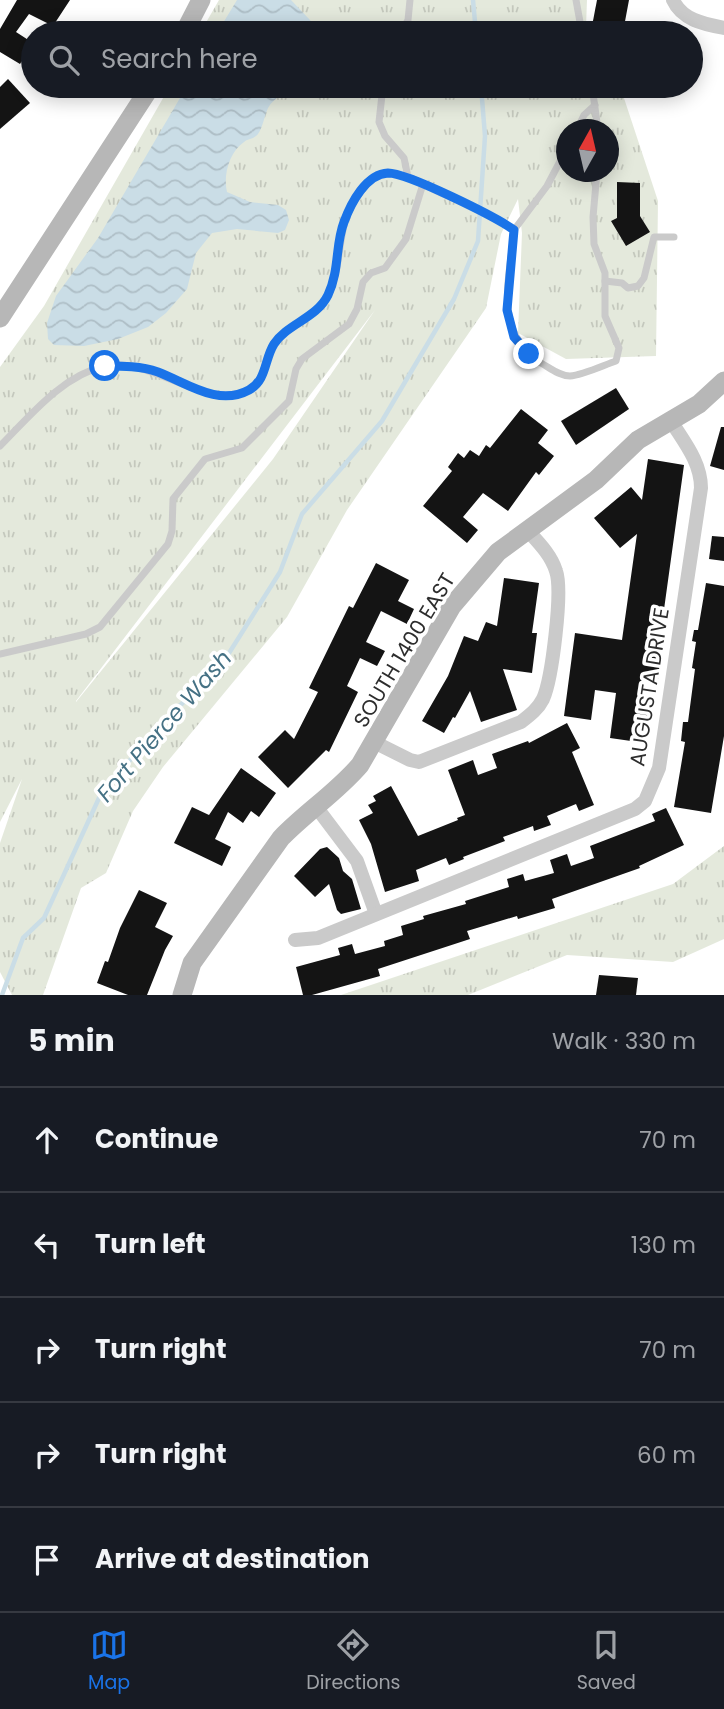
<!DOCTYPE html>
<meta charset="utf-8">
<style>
body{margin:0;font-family:Poppins,sans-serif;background:#20242c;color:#f1f3f6}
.compass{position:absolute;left:556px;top:119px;width:63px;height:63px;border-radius:50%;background:#171b24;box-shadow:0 4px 18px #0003;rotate:8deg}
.stop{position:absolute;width:21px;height:21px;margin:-16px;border:5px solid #1a73e8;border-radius:50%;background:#fff}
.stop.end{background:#1a73e8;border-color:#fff;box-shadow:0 2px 7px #0008}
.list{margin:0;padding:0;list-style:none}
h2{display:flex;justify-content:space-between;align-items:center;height:91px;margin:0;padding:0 28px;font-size:30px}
h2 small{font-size:23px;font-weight:400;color:#9ea1a6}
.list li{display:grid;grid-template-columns:46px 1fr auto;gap:21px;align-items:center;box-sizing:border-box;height:105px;padding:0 28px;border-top:2px solid #363941}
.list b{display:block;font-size:26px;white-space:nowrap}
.list em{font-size:23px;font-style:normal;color:#9ea1a6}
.icon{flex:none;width:38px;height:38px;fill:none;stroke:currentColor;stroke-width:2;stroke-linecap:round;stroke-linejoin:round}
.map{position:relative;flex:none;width:724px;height:995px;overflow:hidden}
.search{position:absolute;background:#171b24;box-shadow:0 4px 18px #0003;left:21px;right:21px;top:21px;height:77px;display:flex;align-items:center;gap:18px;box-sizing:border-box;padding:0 24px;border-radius:38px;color:#9ea1a6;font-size:26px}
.sheet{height:616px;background:#171b24}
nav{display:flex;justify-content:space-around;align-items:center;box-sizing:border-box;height:98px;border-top:2px solid #363941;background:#171b24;font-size:19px;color:#9ea1a6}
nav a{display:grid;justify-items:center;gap:4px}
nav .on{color:#1a73e8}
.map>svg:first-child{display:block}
.grass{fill:url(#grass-tufts);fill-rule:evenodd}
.water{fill:url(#water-waves)}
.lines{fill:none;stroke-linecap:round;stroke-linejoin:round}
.stream{stroke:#cadde6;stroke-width:4.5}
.building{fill:#141414}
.lane{stroke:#cacaca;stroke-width:7}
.street{stroke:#cacaca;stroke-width:14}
.secondary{stroke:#b7b7b7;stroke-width:19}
.route{stroke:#1a73e8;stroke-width:9}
.labels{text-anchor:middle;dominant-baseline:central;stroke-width:7;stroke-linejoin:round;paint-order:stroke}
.street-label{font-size:21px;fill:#2d2d2d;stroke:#fff}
.water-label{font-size:23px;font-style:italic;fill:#457184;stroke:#fff}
</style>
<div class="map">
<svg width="724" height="995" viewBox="0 0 724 995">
<defs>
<pattern id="grass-tufts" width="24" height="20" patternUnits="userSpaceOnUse" patternTransform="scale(1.75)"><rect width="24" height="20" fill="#e4e9dc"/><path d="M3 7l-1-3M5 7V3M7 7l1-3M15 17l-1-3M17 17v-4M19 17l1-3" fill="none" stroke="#c4c8bd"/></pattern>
<pattern id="water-waves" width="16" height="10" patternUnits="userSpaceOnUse" patternTransform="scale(1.75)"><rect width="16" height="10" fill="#cadde6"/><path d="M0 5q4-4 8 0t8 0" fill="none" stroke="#aebec6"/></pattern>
</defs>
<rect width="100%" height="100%" fill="#fff"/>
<g class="grass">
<path d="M219,0H587L586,27L589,33H200Z"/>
<path d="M170,86H620L658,201L656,356L566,359L518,333L522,233L518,199L501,234L486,308L347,510L287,617L163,767L133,811L106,873L81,888L43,995H12L0,972V843L22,779L0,822V367L44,306ZM566,130H608V172H566ZM375,310L273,459L76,702V701Z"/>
<path d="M724,846V939L673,962L567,955L468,995H341L673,884Z"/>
</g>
<g class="water">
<path d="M237,0H291L310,20L318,33H217Z"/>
<path d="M187,86H299C288,91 274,97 268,108C264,117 263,127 258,134C253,140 249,138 244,142C229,152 223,176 227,192L250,202L278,205L286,210L289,220L285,230L278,233L237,229L212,233L196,253L187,289L166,313L148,327L118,339L84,346L54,345L48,339L47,323L56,296L98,238Z"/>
</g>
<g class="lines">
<g class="stream">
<path d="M473,0L476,33"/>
<path d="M2,995L23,938L44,918L99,798L158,726L219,669L280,572L302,514L382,421L454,299L478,241L485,136L481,86"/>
</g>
</g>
<g class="building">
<path d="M17,0H70L53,26L29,14L16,32L33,43L20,64L0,52V29Z"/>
<path d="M597,0H629L623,32L592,26Z"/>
<path d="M8,79L30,103L0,129V87Z"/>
<path d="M617,182L640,183V216L650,232L626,246L611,221L617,218Z"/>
<path d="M616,388L629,409L576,445L561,421Z"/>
<path d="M521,409L548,430L538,443L554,456L539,475L536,472L508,511L483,493L463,517L478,530L467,543L423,506L452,471L448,467L458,453L464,458L470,450L479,456L486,445L490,448Z"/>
<path d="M721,427H724V470L710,466Z"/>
<path d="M648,459L684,465L657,660L660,661L658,679L643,677L639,705L650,707L645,743L610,738L616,693L595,690L591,720L564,716L575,633L622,640L637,534L620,548L594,518L631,487L642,500Z"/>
<path d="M712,536L724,537V561L709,559Z"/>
<path d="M376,563L409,580L398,601L414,609L407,624L381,611L366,642L385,651L377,666L360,658L347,686L358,692L329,752L326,750L288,788L258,757L285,730L294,739L318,692L309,688L349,606L353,608Z"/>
<path d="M504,578L539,583L532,633H537L532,673L503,669L517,710L481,722L470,691L455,718L453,717L444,733L422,721L448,676L464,636L478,641L486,622L497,626Z"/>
<path d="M706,583L724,586V736L711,813L674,807L685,742L681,741L683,722H688L695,669L692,668L696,642L692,641L694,630H698Z"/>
<path d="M567,723L580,748L572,752L594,805L579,811L576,804L547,816L551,825L534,831L533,826L503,837L505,841L463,857L464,859L449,865L446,858L416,870L419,881L385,892L371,844L359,820L373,813L368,805L376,801L373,796L391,786L418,836L458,820L457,818L465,815L448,770L473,760L478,775L497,768L492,754L528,741L529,743Z"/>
<path d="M241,768L276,793L259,817L251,811L243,823L228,812L215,839L231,847L222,866L174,843L192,807L209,815Z"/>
<path d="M666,808L684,845L639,866L640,868L552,899L555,908L518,919L517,916L467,931L470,939L378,969L380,976L312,995H303L296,967L340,955L338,948L352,944L355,954L385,946L384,941L403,935L401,926L424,919L423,916L466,904L465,901L509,887L507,879L523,874L525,881L554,873L550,860L567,854L571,866L594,858L590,846L655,821L652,814Z"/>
<path d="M327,847L339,858L343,871L352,879L361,909L341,914L337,910L329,884L315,897L294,876L320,849Z"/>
<path d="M139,890L167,903L155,927L173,936L165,950L147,995H128L97,983L105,961L108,962L120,928Z"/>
<path d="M599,975L638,978L636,995H596Z"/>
</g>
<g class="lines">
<g class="lane">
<path d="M576,0L582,33"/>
<path d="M401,33L408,20L410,0"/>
<path d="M383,86L379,122L385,136L404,158L408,177"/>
<path d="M592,86L598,130"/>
<path d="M577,130L584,115L595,105"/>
<path d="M514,230L547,186L566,150"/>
<path d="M605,281L622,283L628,288L638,286L644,278L654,237H674"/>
<path d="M0,446C29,417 62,376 104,366C153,355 210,416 251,388C268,376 263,357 275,342C291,323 318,317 329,293C345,258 334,226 360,193C364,188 368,181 374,177C384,172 395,174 405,176C416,179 428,187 439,192C464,203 492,214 514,230C510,280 492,330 541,363C550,368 559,376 570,376C583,375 604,365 616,361L619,348L605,316V273L594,244L593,217L597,172"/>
<path d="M0,654L86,634L100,627L168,544L172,531L173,499L205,459L242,448L289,401L296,369L302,359L349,324L357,309L363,282L371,273L385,268L406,239L423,184"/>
</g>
<g class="street">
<path d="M673,0C682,20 704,24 724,28"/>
<path d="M374,742L410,760L419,762L521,722C530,715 538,709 543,699C552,679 563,591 556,571C551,555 539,543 528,531"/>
<path d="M317,808L357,861L376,914"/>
<path d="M295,940L318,938L635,809L645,801L659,768L701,488C701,462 684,442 671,421"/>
</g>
<g class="secondary">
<path d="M184,33L201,0"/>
<path d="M0,318L151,86"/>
<path d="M182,995L192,963L281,838C306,812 336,793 360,765L452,606L498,552L596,480L638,440L699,404L724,381"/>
</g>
</g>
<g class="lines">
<path class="route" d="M105,366C123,366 141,366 158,372C187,383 218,407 249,390C267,380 264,360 274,344C287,324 317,318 328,295C340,269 335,245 344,222C351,203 366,174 388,173C408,173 496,217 514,230L507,310L514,337L529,354"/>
</g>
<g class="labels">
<g class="street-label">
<text transform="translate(404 650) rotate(-59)">SOUTH 1400 EAST</text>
<text transform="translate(649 687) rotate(-81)">AUGUSTA DRIVE</text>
</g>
<g class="water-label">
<text transform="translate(164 726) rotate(-49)">Fort Pierce Wash</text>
</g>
</g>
</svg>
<svg class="compass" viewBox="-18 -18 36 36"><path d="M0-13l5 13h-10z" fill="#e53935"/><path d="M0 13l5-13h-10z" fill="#9ea1a6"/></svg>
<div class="stop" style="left:105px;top:366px"></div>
<div class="stop end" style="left:529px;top:354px"></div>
<div class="search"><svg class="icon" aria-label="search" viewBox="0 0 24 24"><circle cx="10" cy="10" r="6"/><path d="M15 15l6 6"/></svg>Search here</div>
</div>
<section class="sheet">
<h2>5 min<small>Walk · 330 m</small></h2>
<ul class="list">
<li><svg class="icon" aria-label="ahead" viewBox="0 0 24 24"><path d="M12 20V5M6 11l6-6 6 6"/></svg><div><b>Continue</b></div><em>70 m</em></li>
<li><svg class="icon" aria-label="left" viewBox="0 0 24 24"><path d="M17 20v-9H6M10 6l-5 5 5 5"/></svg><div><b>Turn left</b></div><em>130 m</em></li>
<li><svg class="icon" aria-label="right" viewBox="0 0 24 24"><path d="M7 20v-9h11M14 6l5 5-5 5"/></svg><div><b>Turn right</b></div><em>70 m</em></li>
<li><svg class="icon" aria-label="right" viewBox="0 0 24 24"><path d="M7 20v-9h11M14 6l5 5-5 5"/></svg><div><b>Turn right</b></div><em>60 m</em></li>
<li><svg class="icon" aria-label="arrive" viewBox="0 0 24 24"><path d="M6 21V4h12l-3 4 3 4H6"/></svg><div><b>Arrive at destination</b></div></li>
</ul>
</section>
<nav>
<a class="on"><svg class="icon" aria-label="map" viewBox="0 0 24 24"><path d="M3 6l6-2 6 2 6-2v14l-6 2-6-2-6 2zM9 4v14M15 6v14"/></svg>Map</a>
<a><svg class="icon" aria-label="directions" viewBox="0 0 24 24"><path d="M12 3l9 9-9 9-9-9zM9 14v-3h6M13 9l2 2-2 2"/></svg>Directions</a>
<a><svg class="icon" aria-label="saved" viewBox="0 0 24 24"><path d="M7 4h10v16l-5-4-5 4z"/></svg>Saved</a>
</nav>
